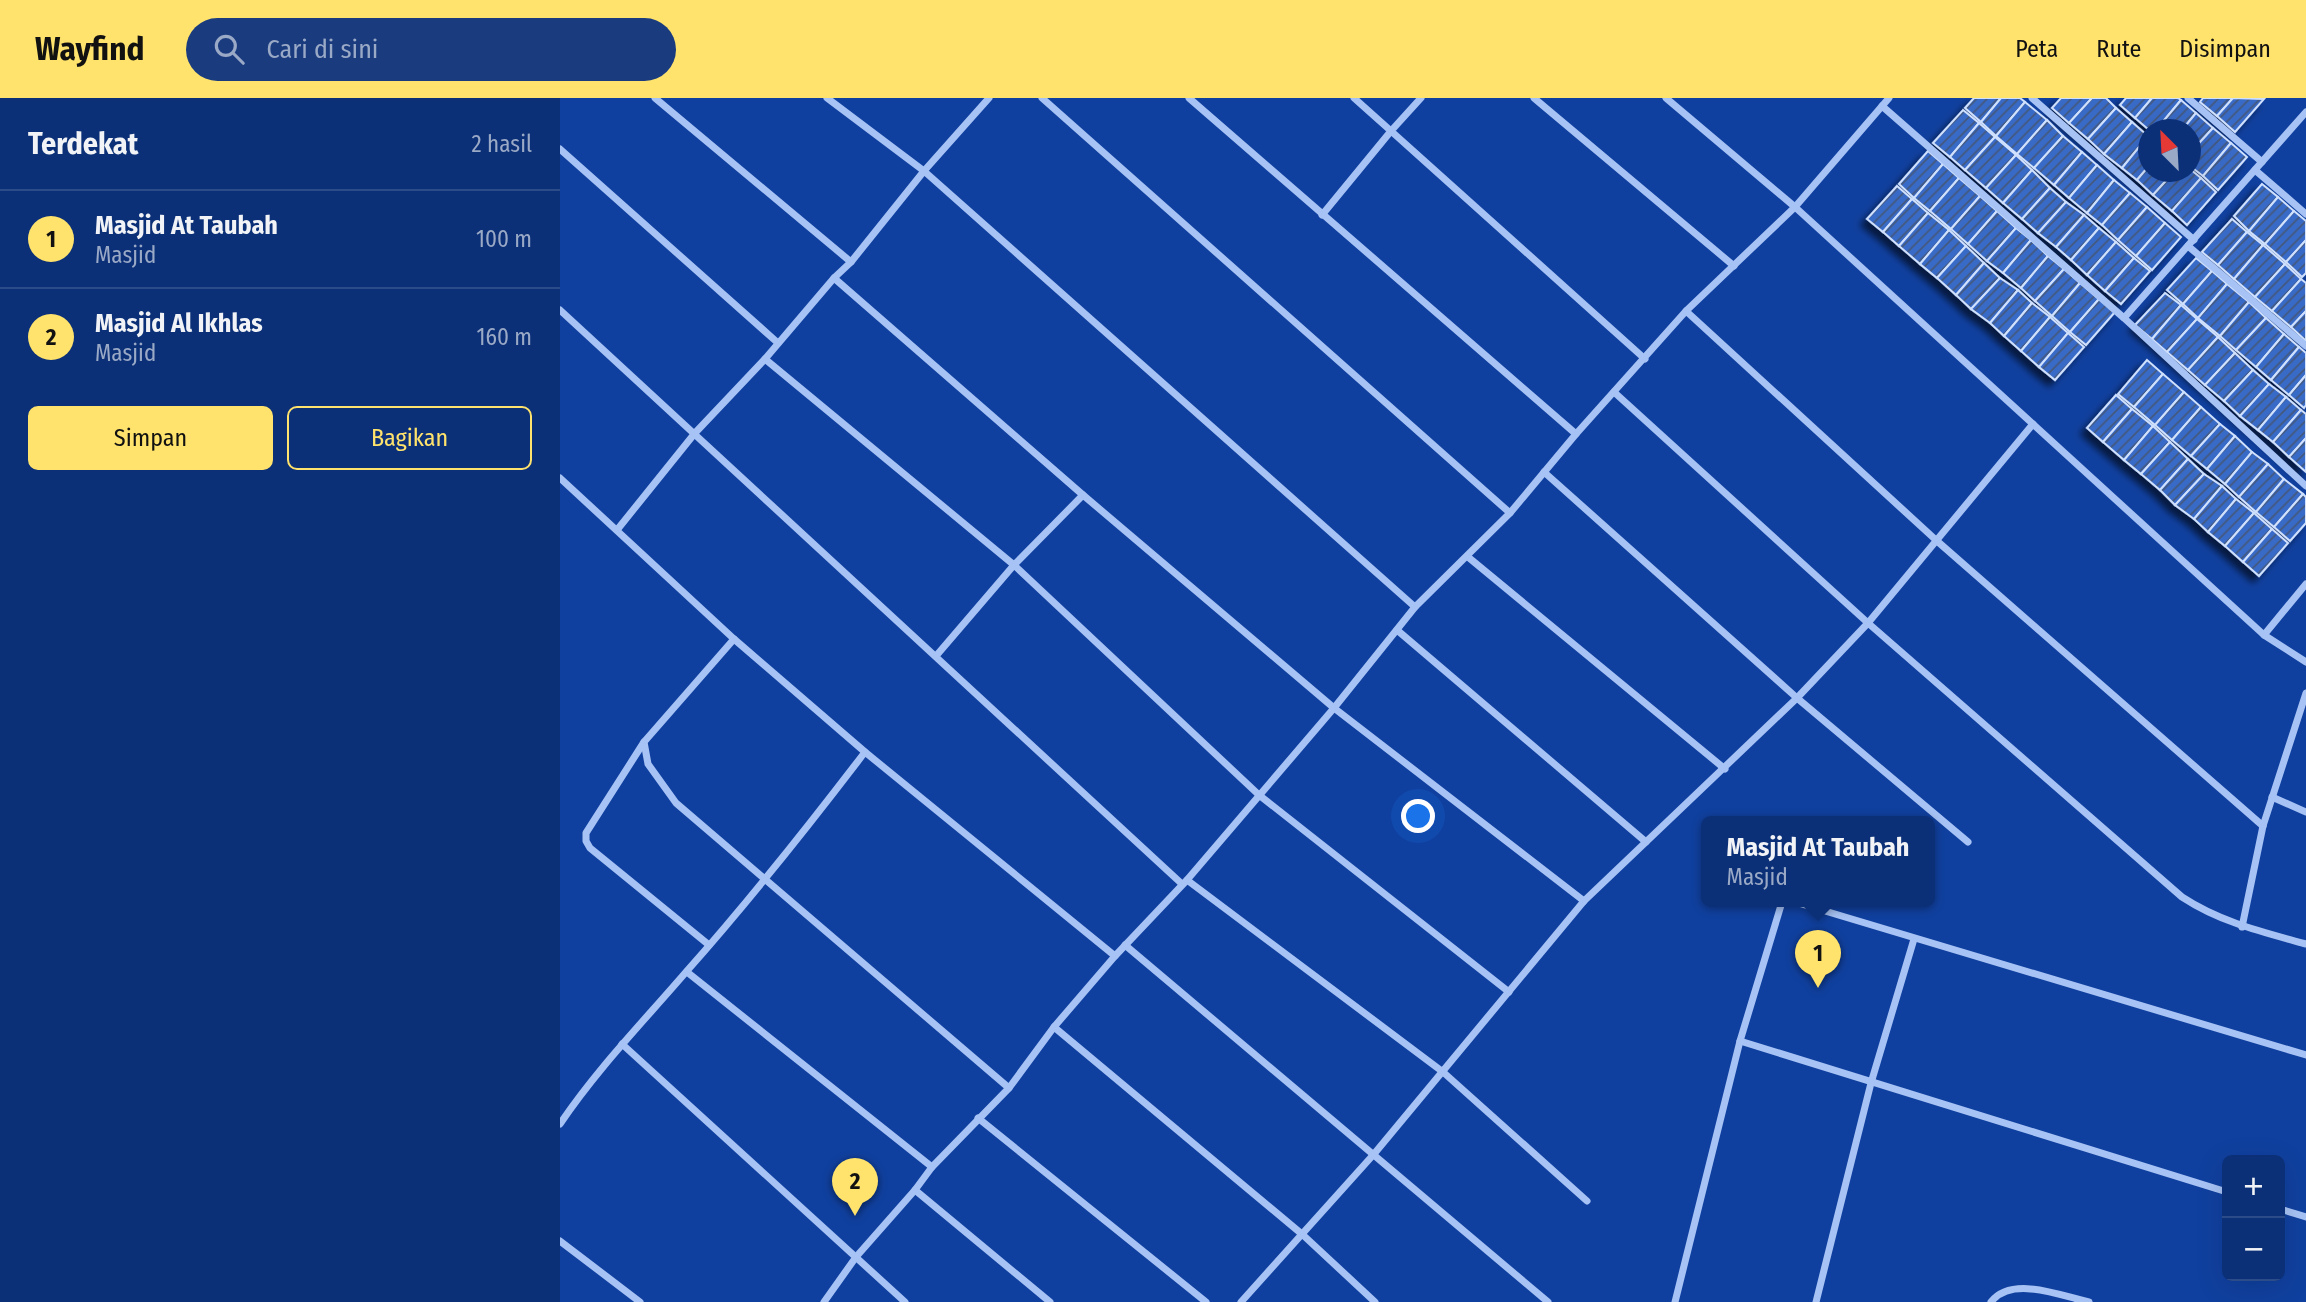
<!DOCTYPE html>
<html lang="id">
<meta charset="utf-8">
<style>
body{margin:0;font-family:"Fira Sans Condensed",sans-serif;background:#1a3c7f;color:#f1f3f6}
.controls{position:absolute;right:21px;bottom:21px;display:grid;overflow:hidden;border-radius:10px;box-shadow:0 7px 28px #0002}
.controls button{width:63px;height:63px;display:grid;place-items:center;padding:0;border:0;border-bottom:2px solid #2c4b89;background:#0c3077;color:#f1f3f6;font:35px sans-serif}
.compass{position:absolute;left:1578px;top:21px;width:63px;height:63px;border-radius:50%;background:#0c3077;box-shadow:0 7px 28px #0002;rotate:336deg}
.you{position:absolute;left:859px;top:719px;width:24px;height:24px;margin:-18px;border:5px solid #fff;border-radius:50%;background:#1a73e8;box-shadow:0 0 0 10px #1a73e833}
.badge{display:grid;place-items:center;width:46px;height:46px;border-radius:50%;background:#ffe36c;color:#111;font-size:23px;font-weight:700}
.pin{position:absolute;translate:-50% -58px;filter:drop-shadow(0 2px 4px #0008)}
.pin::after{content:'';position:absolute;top:37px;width:24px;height:21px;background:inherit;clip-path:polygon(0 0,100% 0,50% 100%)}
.popup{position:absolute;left:1141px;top:718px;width:234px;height:91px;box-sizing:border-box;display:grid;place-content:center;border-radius:10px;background:#0c3077;filter:drop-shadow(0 2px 5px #0005);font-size:23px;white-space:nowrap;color:#9aa9c6}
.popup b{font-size:26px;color:#f1f3f6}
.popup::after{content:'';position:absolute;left:50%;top:100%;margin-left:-14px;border:14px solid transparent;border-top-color:#0c3077}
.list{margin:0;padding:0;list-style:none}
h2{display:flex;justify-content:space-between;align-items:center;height:91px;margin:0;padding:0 28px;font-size:30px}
h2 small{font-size:23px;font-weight:400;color:#9aa9c6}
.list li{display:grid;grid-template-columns:46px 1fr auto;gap:21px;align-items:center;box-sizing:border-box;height:98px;padding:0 28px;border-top:2px solid #2c4b89}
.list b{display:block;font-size:26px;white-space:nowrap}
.list p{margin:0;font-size:23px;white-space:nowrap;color:#9aa9c6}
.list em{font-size:23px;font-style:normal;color:#9aa9c6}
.actions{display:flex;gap:14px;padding:21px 28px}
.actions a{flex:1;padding:16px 0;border:2px solid #ffe36c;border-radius:10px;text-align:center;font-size:24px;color:#ffe36c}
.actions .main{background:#ffe36c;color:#111}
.icon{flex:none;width:38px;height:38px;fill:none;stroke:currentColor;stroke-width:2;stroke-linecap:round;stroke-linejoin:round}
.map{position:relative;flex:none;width:1746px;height:1204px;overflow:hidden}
header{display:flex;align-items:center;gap:42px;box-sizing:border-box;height:98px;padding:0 35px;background:#ffe36c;color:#111}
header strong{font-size:33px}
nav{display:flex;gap:38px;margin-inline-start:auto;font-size:24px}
.search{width:490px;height:63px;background:#1a3c7f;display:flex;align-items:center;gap:18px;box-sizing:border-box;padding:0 24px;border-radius:38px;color:#9aa9c6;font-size:26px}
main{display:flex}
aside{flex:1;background:#0c3077}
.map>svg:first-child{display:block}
.building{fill:url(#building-hatch);stroke:#d0e1fe;stroke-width:2;filter:url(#shadow)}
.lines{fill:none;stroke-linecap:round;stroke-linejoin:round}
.minor{stroke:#a7c3f5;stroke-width:7}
</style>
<header>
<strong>Wayfind</strong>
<div class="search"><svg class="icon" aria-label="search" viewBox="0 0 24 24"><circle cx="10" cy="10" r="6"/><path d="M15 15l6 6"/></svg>Cari di sini</div>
<nav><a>Peta</a><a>Rute</a><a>Disimpan</a></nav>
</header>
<main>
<aside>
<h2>Terdekat<small>2 hasil</small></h2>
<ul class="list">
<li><span class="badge">1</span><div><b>Masjid At Taubah</b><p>Masjid</p></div><em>100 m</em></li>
<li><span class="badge">2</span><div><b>Masjid Al Ikhlas</b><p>Masjid</p></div><em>160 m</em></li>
</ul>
<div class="actions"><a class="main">Simpan</a><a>Bagikan</a></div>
</aside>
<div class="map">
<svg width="1746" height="1204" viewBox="0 0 1746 1204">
<defs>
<pattern id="building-hatch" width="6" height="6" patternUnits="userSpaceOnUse" patternTransform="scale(1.75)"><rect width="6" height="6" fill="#396ac7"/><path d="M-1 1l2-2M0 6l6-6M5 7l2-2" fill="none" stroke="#44587d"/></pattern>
<filter id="shadow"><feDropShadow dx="-6" dy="6" stdDeviation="3.5" flood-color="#0009"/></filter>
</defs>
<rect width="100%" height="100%" fill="#10409f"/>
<g class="building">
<path d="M1414,0H1441L1421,24L1405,10Z"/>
<path d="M1441,0H1460L1465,4L1436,38L1421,24Z"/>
<path d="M1501,0H1532L1509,25L1492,10Z"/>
<path d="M1532,0H1546L1556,10L1528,41L1509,25Z"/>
<path d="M1566,0H1592L1575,20L1560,7Z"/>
<path d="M1592,0H1618L1621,2L1596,32H1589L1575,20Z"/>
<path d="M1643,0H1673L1657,18L1640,4Z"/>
<path d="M1673,0L1704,1L1675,34L1657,18Z"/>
<path d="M1621,2L1636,15L1622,32H1596Z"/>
<path d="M1465,4L1487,22L1457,56L1436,38Z"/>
<path d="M1556,10L1572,24L1544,56L1528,41Z"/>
<path d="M1403,12L1419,25L1390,59L1373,45Z"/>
<path d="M1636,15L1653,30L1630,55V32H1622Z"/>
<path d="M1487,22L1503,38L1474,70L1457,56Z"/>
<path d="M1572,24L1588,38L1562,70L1544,56Z"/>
<path d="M1419,25L1435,39L1405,72L1390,59Z"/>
<path d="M1653,30L1671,45L1643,78L1630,68V55Z"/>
<path d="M1503,38L1522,54L1494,87L1474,70Z"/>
<path d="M1588,38V69L1577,82L1562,70Z"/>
<path d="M1435,39L1456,57L1426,90L1405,72Z"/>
<path d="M1671,45L1687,59L1658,92L1643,78Z"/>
<path d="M1368,53L1383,66L1354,100L1339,86Z"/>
<path d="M1522,54L1537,67L1509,100L1494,87Z"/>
<path d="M1456,57L1472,72L1443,105L1426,90Z"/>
<path d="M1383,66L1399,80L1370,113L1354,100Z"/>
<path d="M1537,67L1554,82L1527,115L1509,100Z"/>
<path d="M1588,69V74H1614L1593,97L1577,82Z"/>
<path d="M1630,71L1641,80L1612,113L1593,97L1614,74H1630Z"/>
<path d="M1472,72L1490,90L1462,121L1443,105Z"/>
<path d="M1399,80L1420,98L1391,131L1370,113Z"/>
<path d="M1641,80L1656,94L1627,127L1612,113Z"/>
<path d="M1554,82L1570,95L1542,127L1527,115Z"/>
<path d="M1702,86L1718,99L1689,133L1674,118Z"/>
<path d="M1337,88L1352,101L1323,134L1307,121Z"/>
<path d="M1490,90L1506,104L1478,135L1462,121Z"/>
<path d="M1570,95L1587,109L1558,142L1542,127Z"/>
<path d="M1420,98L1437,113L1408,146L1391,131Z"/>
<path d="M1718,99L1734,113L1705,146L1689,133Z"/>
<path d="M1352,101L1368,115L1339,148L1323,134Z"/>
<path d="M1506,104L1524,117L1496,149L1478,135Z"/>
<path d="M1587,109L1605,125L1576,158L1558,142Z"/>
<path d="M1437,113L1456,130L1427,163L1408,146Z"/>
<path d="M1734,113L1746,123V142L1726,164L1705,146Z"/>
<path d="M1368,115L1389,132L1360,166L1339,148Z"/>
<path d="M1524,117L1539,130L1511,162L1496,149Z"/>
<path d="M1672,121L1687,134L1658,167L1642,154Z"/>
<path d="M1605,125L1621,139L1592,172L1576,158Z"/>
<path d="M1456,130L1471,142L1443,175L1427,163Z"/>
<path d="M1539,130L1556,144L1527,177L1511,162Z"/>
<path d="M1389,132L1406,148L1377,180L1360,166Z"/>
<path d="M1687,134L1703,147L1674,181L1658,167Z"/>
<path d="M1471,142L1488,158L1461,190L1443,175Z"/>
<path d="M1746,142V175L1742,179L1726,164Z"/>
<path d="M1556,144L1574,160L1545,193L1527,177Z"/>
<path d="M1703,147L1725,166L1695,199L1674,181Z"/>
<path d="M1406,148L1424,165L1396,197L1377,180Z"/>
<path d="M1488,158L1504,171L1475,203L1461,190Z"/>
<path d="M1574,160L1590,173L1561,206L1545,193Z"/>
<path d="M1636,160L1652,173L1623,206L1607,192Z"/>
<path d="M1424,165L1440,180L1411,211L1396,197Z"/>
<path d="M1725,166L1741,181L1712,213L1695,199Z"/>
<path d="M1504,171L1520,185L1492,218L1475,203Z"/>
<path d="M1652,173L1667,186L1638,220L1623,206Z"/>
<path d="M1440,180L1458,192L1430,225L1411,211Z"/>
<path d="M1741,181L1746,185V213L1731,229L1712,213Z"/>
<path d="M1520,185L1539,201L1510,234L1492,218Z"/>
<path d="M1667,186L1689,204L1660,238L1638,220Z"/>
<path d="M1458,192L1472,205L1444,238L1430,225Z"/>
<path d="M1605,195L1621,207L1592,241L1575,227Z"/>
<path d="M1539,201L1555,214L1526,247L1510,234Z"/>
<path d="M1689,204L1706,220L1676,252L1660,238Z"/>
<path d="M1472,205L1490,219L1461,253L1444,238Z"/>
<path d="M1621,207L1637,221L1607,254L1592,241Z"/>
<path d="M1746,213V243L1731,229Z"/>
<path d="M1490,219L1508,235L1479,269L1461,253Z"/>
<path d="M1706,220L1724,236L1696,269L1676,252Z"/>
<path d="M1637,221L1658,239L1628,272L1607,254Z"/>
<path d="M1508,235L1524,249L1495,282L1479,269Z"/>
<path d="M1724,236L1739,249L1711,282L1696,269Z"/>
<path d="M1658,239L1675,255L1645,287L1628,272Z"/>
<path d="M1739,249L1746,255V277L1729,297L1711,282Z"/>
<path d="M1675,255L1693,272L1664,303L1645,287Z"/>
<path d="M1587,262L1603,276L1574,309L1558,296Z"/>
<path d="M1693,272L1709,286L1680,318L1664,303Z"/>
<path d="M1603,276L1624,294L1595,327L1574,309Z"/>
<path d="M1746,277V307L1744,310L1729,297Z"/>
<path d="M1709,286L1726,299L1698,332L1680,318Z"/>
<path d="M1624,294L1641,309L1612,342L1595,327Z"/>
<path d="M1556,297L1572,311L1543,344L1527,330Z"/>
<path d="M1726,299L1741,312L1713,344L1698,332Z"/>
<path d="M1641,309L1660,326L1631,358L1612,342Z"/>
<path d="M1572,311L1593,328L1564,362L1543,344Z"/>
<path d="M1741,312L1746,316V340L1729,359L1713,344Z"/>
<path d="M1660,326L1675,338L1647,371L1631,358Z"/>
<path d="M1593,328L1610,344L1581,376L1564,362Z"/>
<path d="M1675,338L1692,354L1665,386L1647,371Z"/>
<path d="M1746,340V374L1729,359Z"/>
<path d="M1610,344L1628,361L1600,392L1581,376Z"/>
<path d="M1692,354L1708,366L1679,399L1665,386Z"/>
<path d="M1628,361L1644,376L1615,407L1600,392Z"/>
<path d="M1708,366L1724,381L1696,414L1679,399Z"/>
<path d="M1644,376L1662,388L1634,421L1615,407Z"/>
<path d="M1724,381L1743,396L1714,429L1696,414Z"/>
<path d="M1662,388L1676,401L1648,434L1634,421Z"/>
<path d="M1743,396L1746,399V425L1730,443L1714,429Z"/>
<path d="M1676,401L1694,415L1665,448L1648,434Z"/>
<path d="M1694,415L1712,431L1683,464L1665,448Z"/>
<path d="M1712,431L1728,445L1699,478L1683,464Z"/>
</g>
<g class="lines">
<g class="minor">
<path d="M95,0L291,164"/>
<path d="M267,0L364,73L855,509"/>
<path d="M482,0L950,415"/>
<path d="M629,0L1016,336"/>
<path d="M861,0L831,33L1085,261"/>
<path d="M974,0L1174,168"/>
<path d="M1106,0L1235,109L1704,537L1746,564"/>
<path d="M1472,0L1634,142"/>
<path d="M1628,0L1702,64"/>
<path d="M1322,8L1564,220L1746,388"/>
<path d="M0,51L218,245"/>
<path d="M1695,72L1746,116"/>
<path d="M762,117L831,33L794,0"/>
<path d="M1628,148L1746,248"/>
<path d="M274,180L523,397L774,610L1024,803"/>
<path d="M0,212L622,786"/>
<path d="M1126,213L1377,443L1703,728"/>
<path d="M1564,220L1746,14"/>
<path d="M205,261L454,467L699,697L949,894"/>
<path d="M1054,294L1308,525L1622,799C1660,824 1702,834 1746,846"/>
<path d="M984,374L1237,600L1408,744"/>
<path d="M0,380L174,541L305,654L555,858"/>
<path d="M57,432L135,335L205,261L274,180L291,164L364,73L429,0"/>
<path d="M908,459L1165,671"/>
<path d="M837,532L1086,744"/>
<path d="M1704,537L1746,486"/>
<path d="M174,541L84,644L88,666L116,705L449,990"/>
<path d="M376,558L454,467L523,397"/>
<path d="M84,644L26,735V743L30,750L149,847"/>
<path d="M1712,699L1746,714"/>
<path d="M627,782L883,974L1027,1103"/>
<path d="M1235,804L1746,957"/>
<path d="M1682,829L1703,728L1746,595"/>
<path d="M565,847L988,1204"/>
<path d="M127,874L372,1069"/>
<path d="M494,929L743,1137L815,1204"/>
<path d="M1180,943L1667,1094"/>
<path d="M62,946L345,1204"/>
<path d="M418,1020L646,1204"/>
<path d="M0,1026C37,971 83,924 126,874C189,803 247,730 305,654"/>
<path d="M355,1092L490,1204"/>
<path d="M1720,1111L1746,1119"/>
<path d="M0,1143L80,1204"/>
<path d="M264,1204L296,1159L355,1092L372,1069L449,990L494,929L555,858L627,782L774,610L855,509L950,415L1016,336L1126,213L1235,109L1329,0"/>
<path d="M681,1204L814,1056L1024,803L1237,600L1308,525L1473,326"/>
<path d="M1115,1204L1180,943L1222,804"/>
<path d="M1256,1204L1311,985L1354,841"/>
<path d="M1431,1204C1452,1177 1501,1198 1529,1204"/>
</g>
</g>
</svg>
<div class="controls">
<button>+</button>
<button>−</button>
</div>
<svg class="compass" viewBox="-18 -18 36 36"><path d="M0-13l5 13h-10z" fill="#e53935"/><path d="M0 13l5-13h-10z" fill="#9aa9c6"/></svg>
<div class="you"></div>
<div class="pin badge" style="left:1258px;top:890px">1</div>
<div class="popup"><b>Masjid At Taubah</b>Masjid</div>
<div class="pin badge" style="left:295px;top:1118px">2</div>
</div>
</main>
